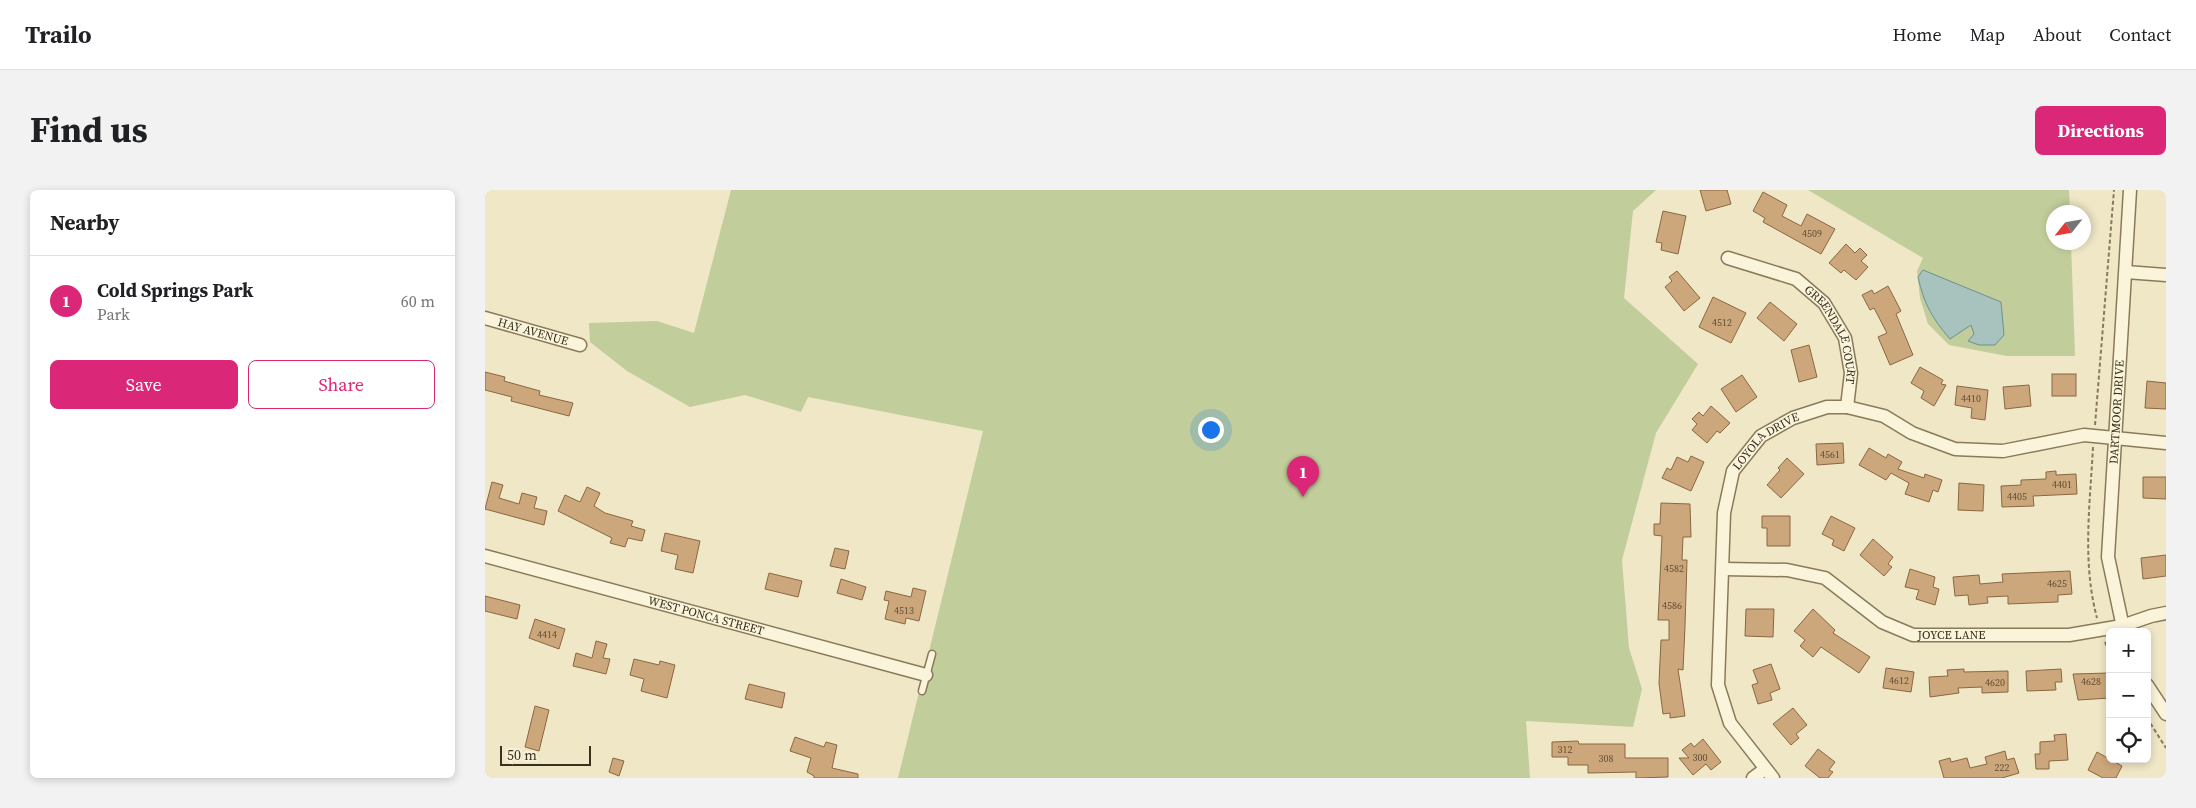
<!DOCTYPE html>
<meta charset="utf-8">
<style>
body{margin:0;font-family:"Source Serif 4",serif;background:#f2f2f2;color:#202124}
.controls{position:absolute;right:15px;bottom:15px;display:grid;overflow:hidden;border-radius:8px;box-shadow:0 2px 8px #0003}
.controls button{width:45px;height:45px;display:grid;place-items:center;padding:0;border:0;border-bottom:1px solid #e0e0e0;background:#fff;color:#202124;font:25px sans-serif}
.compass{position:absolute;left:1561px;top:15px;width:45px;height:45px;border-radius:50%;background:#fff;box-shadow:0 2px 8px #0003;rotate:239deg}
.scale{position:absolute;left:15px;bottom:12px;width:91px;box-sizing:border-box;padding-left:5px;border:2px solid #3b301f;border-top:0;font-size:14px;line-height:18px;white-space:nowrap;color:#3b301f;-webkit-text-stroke:4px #f6f1d6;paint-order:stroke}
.you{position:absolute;left:725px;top:239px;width:18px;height:18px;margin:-12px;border:4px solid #fff;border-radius:50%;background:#1a73e8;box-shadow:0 0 0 8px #1a73e833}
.badge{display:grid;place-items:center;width:32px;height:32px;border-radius:50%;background:#db2777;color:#fff;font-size:16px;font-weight:700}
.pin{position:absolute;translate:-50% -41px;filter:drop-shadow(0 1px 2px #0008)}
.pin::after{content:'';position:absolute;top:26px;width:18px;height:15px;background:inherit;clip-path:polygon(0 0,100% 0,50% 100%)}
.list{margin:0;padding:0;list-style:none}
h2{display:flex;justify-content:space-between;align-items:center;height:65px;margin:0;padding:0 20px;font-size:21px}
h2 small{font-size:16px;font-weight:400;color:#757577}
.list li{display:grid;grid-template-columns:32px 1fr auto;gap:15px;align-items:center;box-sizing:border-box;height:90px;padding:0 20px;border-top:1px solid #e0e0e0}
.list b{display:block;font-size:19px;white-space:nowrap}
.list p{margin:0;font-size:16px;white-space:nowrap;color:#757577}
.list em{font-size:16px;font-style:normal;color:#757577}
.actions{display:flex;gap:10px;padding:15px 20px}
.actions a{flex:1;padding:11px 0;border:1px solid #db2777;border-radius:8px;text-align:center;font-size:18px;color:#db2777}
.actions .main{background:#db2777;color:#fff}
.icon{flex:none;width:28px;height:28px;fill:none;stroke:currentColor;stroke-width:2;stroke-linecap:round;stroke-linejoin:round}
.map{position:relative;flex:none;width:1681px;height:588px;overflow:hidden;border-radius:8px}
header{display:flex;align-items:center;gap:30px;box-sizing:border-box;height:70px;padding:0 25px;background:#fff;border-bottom:1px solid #e0e0e0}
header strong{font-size:24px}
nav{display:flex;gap:28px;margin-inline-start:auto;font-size:18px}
.intro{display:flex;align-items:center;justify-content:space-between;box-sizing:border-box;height:120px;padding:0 30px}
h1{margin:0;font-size:35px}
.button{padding:12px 22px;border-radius:8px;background:#db2777;color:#fff;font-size:18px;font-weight:700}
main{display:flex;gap:30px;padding:0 30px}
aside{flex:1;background:#fff;border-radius:8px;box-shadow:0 2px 8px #0003}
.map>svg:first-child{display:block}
.green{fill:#c1cd9a}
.water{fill:#a8c2be;stroke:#6e918d}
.building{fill:#cda77c;stroke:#8a6741}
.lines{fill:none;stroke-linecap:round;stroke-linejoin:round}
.service-casing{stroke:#8a7a5b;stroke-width:9}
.minor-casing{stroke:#8a7a5b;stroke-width:15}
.path{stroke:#8a7a5b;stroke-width:2;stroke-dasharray:4 2.5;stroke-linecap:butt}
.service{stroke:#f9f4da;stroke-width:6}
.minor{stroke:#f9f4da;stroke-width:12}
.labels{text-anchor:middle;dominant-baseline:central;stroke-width:5;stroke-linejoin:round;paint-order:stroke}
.number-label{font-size:10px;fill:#604e36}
.street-label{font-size:12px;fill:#3b301f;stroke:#f6f1d6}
</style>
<header>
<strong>Trailo</strong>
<nav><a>Home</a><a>Map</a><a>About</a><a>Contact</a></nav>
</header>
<div class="intro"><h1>Find us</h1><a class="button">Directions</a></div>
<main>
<aside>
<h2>Nearby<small></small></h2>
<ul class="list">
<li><span class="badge">1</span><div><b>Cold Springs Park</b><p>Park</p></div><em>60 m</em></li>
</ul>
<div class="actions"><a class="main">Save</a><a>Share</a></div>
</aside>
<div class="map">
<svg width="1681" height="588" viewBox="0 0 1681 588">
<rect width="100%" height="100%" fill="#efe7c6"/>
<g class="green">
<path d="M246,0H1171L1148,21L1139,108L1213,174L1171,243L1137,370L1144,458L1157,499L1148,537L1041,531L1045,588H413L498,241L323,207L316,222L260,205L205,217L142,181L105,152L104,133L172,131L209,143Z"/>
<path d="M1323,0H1584L1585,22H1568V52L1586,53L1590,166H1522L1464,155L1443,134L1435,108L1432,81L1438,68Z"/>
</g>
<path class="water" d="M1438,80L1516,112L1519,145L1510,155H1494L1483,151L1489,144L1486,135L1465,149C1447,128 1439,114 1433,87Z"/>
<g class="building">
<path d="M1215,0H1242L1246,14L1221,21Z"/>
<path d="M1278,2L1302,15L1297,26L1316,36L1322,24L1350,39L1336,64L1278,32L1280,28L1268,21Z"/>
<path d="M1178,21L1201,26L1193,64L1176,60L1177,53L1171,52Z"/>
<path d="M1361,54L1370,63L1375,58L1382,65L1376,71L1383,77L1371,90L1359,80L1356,83L1344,73Z"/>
<path d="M1192,81L1215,108L1199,121L1180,97L1187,91L1184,87Z"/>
<path d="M1403,96L1416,121L1411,124L1428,165L1405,175L1393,147L1402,143L1389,118L1385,120L1377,105L1387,100L1389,104Z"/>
<path d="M1228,107L1261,123L1246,153L1214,137Z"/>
<path d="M1285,112L1312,134L1299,151L1272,128Z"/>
<path d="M1324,155L1332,187L1314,192L1306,160Z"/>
<path d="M1435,177L1458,190L1456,194L1461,195L1449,216L1436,208L1439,201L1426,193Z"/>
<path d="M0,182L20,187L19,191L55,201L54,205L88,213L84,226L26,211L27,207L0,200Z"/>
<rect x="1567" y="184" width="24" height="22"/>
<path d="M1257,185L1272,207L1251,222L1236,199Z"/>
<path d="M1662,191L1681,193V219L1660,218Z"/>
<path d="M1544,195L1546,216L1520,219L1518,197Z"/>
<path d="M1472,196L1503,200L1500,230L1486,228L1487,218L1470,215Z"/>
<path d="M1226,216L1245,233L1235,243L1232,241L1222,253L1207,240L1212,234L1207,229L1214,222L1218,226Z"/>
<path d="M1358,253L1359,273L1332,275L1331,254Z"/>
<path d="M1384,258L1401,268L1403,264L1417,272L1413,279L1439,288L1440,284L1457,290L1453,302L1448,300L1444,312L1420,304L1424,293L1406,283L1401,290L1374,275Z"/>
<path d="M1206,266L1219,272L1206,301L1177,288L1182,278L1186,280L1192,267L1203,272Z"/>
<path d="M1302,268L1319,284L1296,308L1282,295L1295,280L1293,278Z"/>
<path d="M1571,281V285L1591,284L1592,304L1548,306L1549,316L1517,317L1516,296L1536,295V290L1561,289V282Z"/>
<path d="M1658,287H1681V309L1658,308Z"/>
<path d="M7,292L18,295L14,308L34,314L37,303L52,307L49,318L62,321L59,335L0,319Z"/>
<path d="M1474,293L1499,295L1498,321L1473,320Z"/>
<path d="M102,297L115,303L109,316L120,323L148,331L146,336L160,340L157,351L143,348L140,357L125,353L127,348L73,321L80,305L95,312Z"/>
<path d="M1176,313L1205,314L1206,347H1198L1197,370H1202L1200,436L1198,480L1193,479L1200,526L1185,528V523L1178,524L1174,493L1176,450H1184V430H1173L1177,346L1169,345V334H1175Z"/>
<path d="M1277,326H1305V356H1282V338H1277Z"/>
<path d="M1346,326L1370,338L1359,361L1347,355L1349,350L1337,344Z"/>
<path d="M180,343L215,351L208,383L190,379L193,365L176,361Z"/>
<path d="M1388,349L1408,367L1403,374L1407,377L1399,386L1375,365Z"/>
<path d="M350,358L364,361L360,379L345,376Z"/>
<path d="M1681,365V386L1658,389L1656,368Z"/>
<path d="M1425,379L1450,387L1448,397L1454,399L1450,415L1431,409L1434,400L1420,397Z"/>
<path d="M1585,381L1587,404L1573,405V412L1523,414V406L1502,407L1503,413L1484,415L1483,405L1470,406L1468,387L1494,385L1495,394L1518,392L1517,384Z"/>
<path d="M284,383L317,391L313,407L280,399Z"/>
<path d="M356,389L381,397L377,410L352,403Z"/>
<path d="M428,398L441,401L434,431L421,428L420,434L400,429L404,411L399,410L401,401L426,407Z"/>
<path d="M0,406L35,415L32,429L0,421Z"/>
<path d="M1261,419H1289L1288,447L1260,446Z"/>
<path d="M1328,419L1350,440L1348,443L1385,467L1374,483L1336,457L1328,467L1315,456L1320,450L1309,441Z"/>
<path d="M50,429L80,439L74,459L44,448Z"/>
<path d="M111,451L122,454L118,468L125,469L121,484L88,476L91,463L107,468Z"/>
<path d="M149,469L174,475L175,471L190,475L182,508L156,501L159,489L145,485Z"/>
<path d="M1286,474L1295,499L1285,503L1287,510L1273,514L1267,495L1273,493L1268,480Z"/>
<path d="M1401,478L1429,482L1426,502L1398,498Z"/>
<path d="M1479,479V482L1523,481V502L1497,503V497L1473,498L1474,503L1445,507L1444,487L1463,486L1462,480Z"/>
<path d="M1576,479L1577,492H1570L1571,500L1542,501L1541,481Z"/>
<path d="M1624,483L1625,508L1593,510L1588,484Z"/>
<path d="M264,494L300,503L297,518L260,509Z"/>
<path d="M50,516L64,520L54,561L40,557Z"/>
<path d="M1308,518L1322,535L1311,544L1314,548L1306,555L1288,534Z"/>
<path d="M1581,544L1583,570L1564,571V579H1551L1550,564H1555V552L1570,551L1569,545Z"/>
<path d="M310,547L339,557L341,552L352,555L347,578L373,584V588H329V586L322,582L326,568L305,561Z"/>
<path d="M1218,549L1236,572L1226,580L1221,574L1208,585L1194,568H1204L1197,560L1206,553L1209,557Z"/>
<path d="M1093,551L1094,554H1140V568H1183V587L1151,588V582L1103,583V575H1083V567H1067V552Z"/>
<path d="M1333,559L1350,572L1344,580L1348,582L1343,588H1335L1320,576Z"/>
<path d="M1520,561L1522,570L1529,568L1534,583L1517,588H1459L1454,571L1465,568L1466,572L1482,568L1485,578L1502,574L1500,567Z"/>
<path d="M1612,562L1637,576L1631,588H1618L1603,580Z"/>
<path d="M128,568L139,571L134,586L124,582Z"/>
</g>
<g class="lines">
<g class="service-casing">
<path id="service" d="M437,501L447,464"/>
</g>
<g class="minor-casing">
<g id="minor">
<path id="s1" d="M1243,68L1311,89L1339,113L1360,148L1366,183L1362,217"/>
<path d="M1641,82L1681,85"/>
<path id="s2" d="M0,128L95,155"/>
<path id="s3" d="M0,366L441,485"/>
<path id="s4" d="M1239,379L1302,380L1340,388L1397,432L1428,445H1584L1637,436L1666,426L1681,423"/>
<path id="s5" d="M1639,442L1623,367L1645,0"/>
<path d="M1662,495L1681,524"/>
<path d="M1268,588L1280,579"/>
<path id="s6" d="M1288,588L1245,533L1233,495L1239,323L1248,281L1276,246L1308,228L1342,217H1362L1399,226L1427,243L1470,259L1518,261L1599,245L1681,253"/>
</g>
</g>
<g class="path">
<path d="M1610,235L1629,0"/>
<path d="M1608,257C1605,315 1597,372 1612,428"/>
<path d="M1620,452L1625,464"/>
<path d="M1662,528L1681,558"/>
</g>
<use href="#service" class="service"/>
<use href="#minor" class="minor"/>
</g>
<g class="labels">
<g class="number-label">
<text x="1327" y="43">4509</text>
<text x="1237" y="132">4512</text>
<text x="1486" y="208">4410</text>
<text x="1345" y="264">4561</text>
<text x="1577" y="294">4401</text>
<text x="1532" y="306">4405</text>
<text x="1189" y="378">4582</text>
<text x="1572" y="393">4625</text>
<text x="1187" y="415">4586</text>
<text x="419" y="420">4513</text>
<text x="62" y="444">4414</text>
<text x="1414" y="490">4612</text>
<text x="1606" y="491">4628</text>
<text x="1510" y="492">4620</text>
<text x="1080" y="559">312</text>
<text x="1215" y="567">300</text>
<text x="1121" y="568">308</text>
<text x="1517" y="577">222</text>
</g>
<g class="street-label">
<text stroke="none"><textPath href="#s2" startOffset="50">HAY AVENUE</textPath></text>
<text stroke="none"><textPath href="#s1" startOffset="140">GREENDALE COURT</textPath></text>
<text stroke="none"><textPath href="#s5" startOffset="222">DARTMOOR DRIVE</textPath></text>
<text stroke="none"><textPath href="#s6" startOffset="370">LOYOLA DRIVE</textPath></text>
<text stroke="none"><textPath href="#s3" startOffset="229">WEST PONCA STREET</textPath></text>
<text stroke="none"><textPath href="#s4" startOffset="246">JOYCE LANE</textPath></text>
</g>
</g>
</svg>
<div class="controls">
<button>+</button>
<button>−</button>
<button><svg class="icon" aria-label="locate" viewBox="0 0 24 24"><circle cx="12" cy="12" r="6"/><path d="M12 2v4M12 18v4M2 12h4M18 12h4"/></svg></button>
</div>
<svg class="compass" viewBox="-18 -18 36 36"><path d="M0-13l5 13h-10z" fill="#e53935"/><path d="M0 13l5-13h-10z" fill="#757577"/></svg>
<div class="scale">50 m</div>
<div class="you"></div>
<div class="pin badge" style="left:818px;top:307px">1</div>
</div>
</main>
